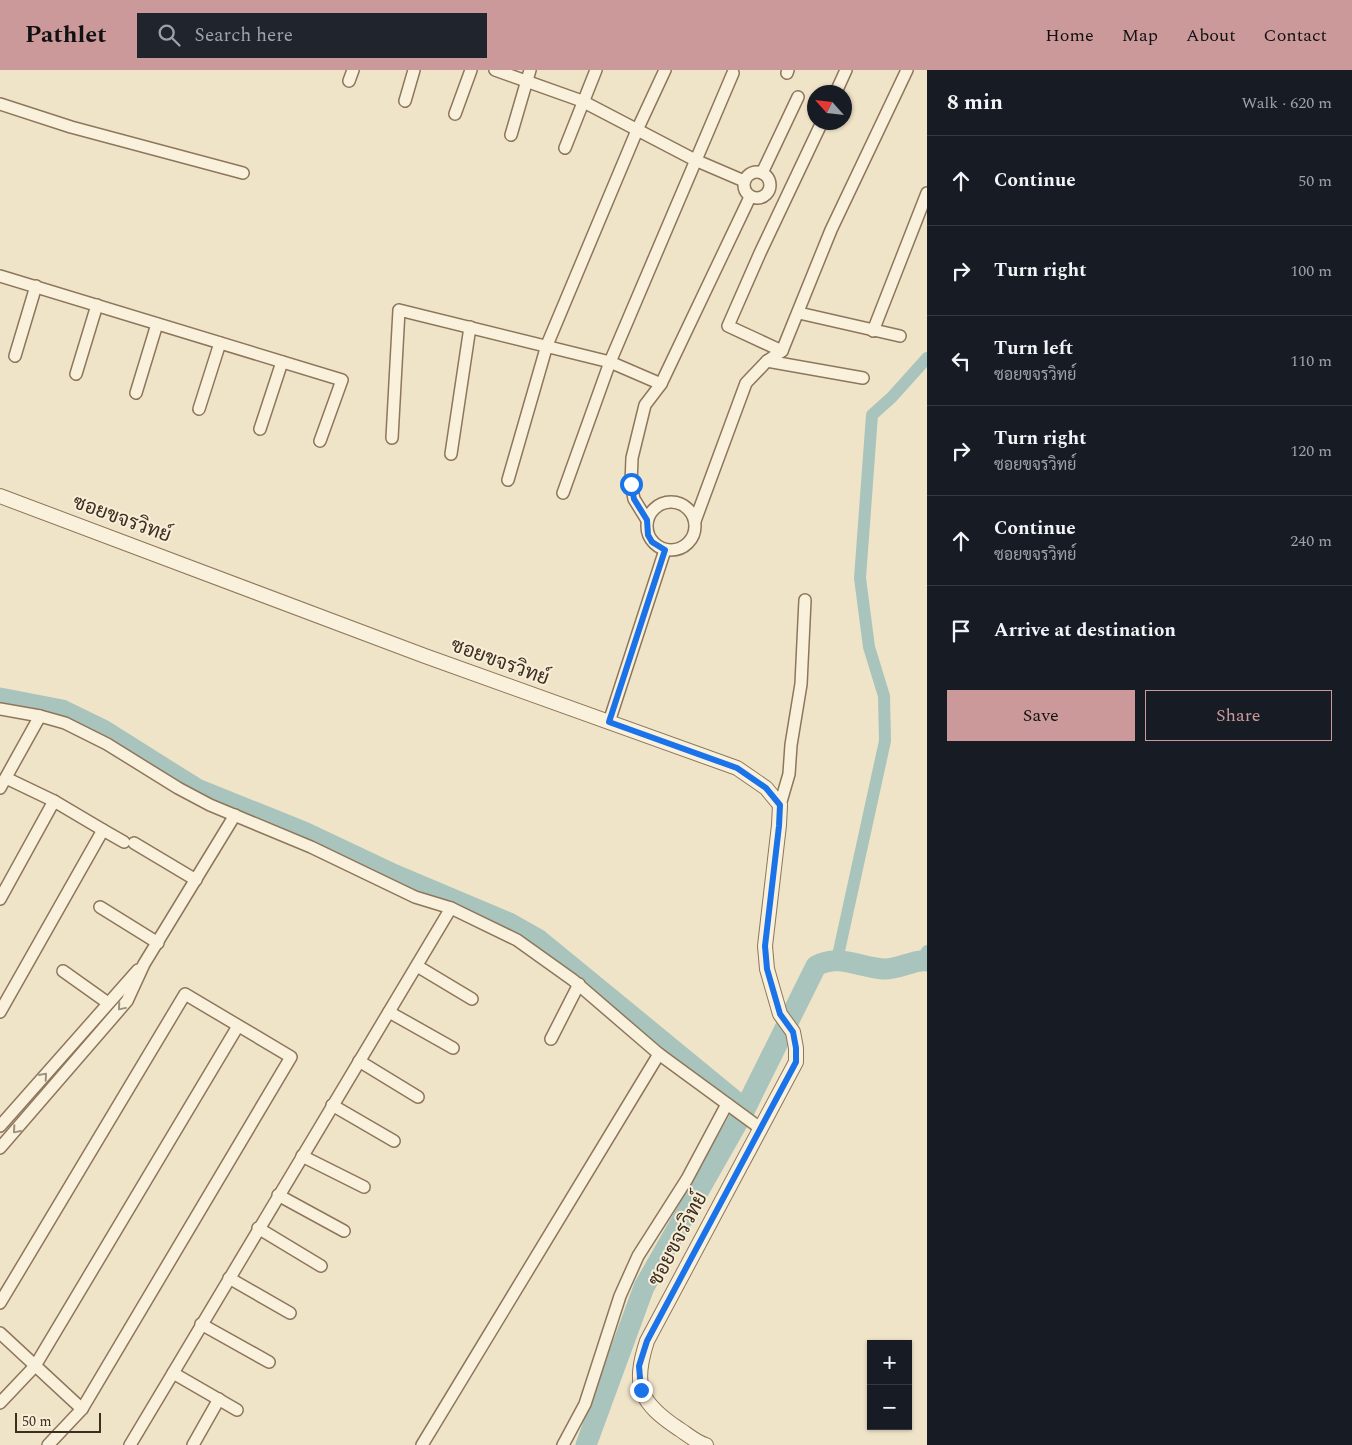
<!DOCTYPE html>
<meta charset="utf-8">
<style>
body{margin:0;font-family:Spectral,Sarabun,serif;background:#20242c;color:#f1f3f6}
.controls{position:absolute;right:15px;bottom:15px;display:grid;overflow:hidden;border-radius:0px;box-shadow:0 1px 4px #0004}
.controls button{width:45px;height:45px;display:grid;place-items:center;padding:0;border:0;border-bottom:1px solid #363941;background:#171b24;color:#f1f3f6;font:25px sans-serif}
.compass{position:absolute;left:807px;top:15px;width:45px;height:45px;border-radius:50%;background:#171b24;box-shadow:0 1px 4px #0004;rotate:297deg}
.scale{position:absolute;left:15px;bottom:12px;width:86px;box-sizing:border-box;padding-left:5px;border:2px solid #3d2e20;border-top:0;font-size:14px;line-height:18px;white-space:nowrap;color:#3d2e20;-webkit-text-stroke:4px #f7eed8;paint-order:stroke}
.stop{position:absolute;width:15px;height:15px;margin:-11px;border:4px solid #1a73e8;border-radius:50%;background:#fff}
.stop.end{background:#1a73e8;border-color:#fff;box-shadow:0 1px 5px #0008}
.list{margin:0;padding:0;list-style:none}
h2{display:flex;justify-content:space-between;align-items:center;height:65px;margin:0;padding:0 20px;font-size:21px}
h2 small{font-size:16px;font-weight:400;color:#9ea1a6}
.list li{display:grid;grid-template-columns:32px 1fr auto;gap:15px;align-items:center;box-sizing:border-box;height:90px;padding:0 20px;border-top:1px solid #363941}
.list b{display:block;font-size:19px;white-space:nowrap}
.list p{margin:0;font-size:16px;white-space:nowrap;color:#9ea1a6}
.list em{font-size:16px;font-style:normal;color:#9ea1a6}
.actions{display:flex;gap:10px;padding:15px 20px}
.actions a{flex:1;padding:11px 0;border:1px solid #cc999b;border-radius:0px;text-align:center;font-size:18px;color:#cc999b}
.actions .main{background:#cc999b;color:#111}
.icon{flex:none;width:28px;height:28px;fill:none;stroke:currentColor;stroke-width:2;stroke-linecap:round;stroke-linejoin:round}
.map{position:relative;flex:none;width:927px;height:1375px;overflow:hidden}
header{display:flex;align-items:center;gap:30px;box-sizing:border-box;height:70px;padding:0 25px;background:#cc999b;color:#111}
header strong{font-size:24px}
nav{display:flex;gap:28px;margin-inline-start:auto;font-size:18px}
.search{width:350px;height:45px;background:#20242c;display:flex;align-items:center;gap:12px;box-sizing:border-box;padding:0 18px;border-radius:0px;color:#9ea1a6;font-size:19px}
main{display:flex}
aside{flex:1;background:#171b24}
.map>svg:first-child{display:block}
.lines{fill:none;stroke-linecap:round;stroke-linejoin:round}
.canal{stroke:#a9c4bc;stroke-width:12}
.river{stroke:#a9c4bc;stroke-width:21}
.minor-casing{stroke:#8d765c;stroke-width:14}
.tertiary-casing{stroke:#8d765c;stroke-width:16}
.minor{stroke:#faf1dc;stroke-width:11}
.tertiary{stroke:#faf1dc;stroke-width:14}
.oneway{stroke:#9c907e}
.route{stroke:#1a73e8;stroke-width:6}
.labels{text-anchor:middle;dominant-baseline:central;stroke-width:4;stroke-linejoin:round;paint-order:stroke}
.street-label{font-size:20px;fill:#3d2e20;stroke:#f7eed8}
</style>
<header>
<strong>Pathlet</strong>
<div class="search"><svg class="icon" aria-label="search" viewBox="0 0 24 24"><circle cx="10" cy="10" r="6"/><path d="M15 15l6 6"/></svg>Search here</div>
<nav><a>Home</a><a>Map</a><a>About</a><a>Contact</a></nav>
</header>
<main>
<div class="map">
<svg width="927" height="1375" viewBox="0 0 927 1375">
<rect width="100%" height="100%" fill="#f0e4c8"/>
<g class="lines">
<g class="canal">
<path d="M837,890L885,671L884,626L869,577L860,508L872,345L892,327L927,288"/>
<path d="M924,890L927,881"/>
</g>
<g class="river">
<path d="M0,628L62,640L103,660L197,719L304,762L395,805L509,853L539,870L745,1039"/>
<path d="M586,1375L644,1217L745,1039L816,896C839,883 860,898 885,899C899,899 916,889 927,891"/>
</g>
<g class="minor-casing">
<g id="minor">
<path d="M495,0L582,31L695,90L744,111"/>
<path d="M787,3L788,0"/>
<path d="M349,11L353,0"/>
<path d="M836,22L846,0"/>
<path d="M405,31L414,0"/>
<path d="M0,34L71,57L243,103"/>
<path d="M455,44L471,0"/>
<path d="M511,65L530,0"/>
<path d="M565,78L596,0"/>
<circle cx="757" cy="115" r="13"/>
<path d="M762,103L798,27"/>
<path d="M0,206L342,310L320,371"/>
<path d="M799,243L900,266"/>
<path d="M873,261L927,123"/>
<path d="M782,281L728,256L760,183L822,52"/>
<path d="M15,286L36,216"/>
<path d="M767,291L863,308"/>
<path d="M76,304L97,235"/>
<path d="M661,314L750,127"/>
<path d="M136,323L157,254"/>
<path d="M199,339L220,273"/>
<path d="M260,359L282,292"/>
<path d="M392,368L399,240L610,292L661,314L645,335L632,388L631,414L634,429L647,450"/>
<path d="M451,384L470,257"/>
<path d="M508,410L547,275L638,58L665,0"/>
<path d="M563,423L610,292L733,3"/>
<circle cx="671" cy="456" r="24"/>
<path d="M695,451L746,313L767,291L782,281L831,160L907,0"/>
<path d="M0,639L40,646L65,653L107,674L178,718L210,735L311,777L415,827L451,838L517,870L573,910L659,984L760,1058"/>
<path d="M609,652L665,480"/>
<path d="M0,718L40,646"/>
<path d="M780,735L789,704L791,675L801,614L805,530"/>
<path d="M103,760L124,772"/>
<path d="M134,773L196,810"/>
<path d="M0,829L54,731"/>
<path d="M100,837L158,873"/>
<path d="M417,896L472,929"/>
<path d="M63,901L108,933"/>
<path d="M0,942L103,760L54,731L6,708"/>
<path d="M389,942L453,978"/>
<path d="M551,969L579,914"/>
<path d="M359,991L418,1027"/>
<path d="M332,1035L394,1071"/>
<path d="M0,1056L138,900"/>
<path d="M0,1078L127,931L144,894L235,745"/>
<path d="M302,1086L364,1117"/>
<path d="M278,1125L344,1161"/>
<path d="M258,1158L321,1196"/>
<path d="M229,1208L290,1243"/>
<path d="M0,1233L185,924L291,987L82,1339L48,1375"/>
<path d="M201,1254L269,1292"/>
<path d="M0,1263L82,1339"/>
<path d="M173,1303L237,1340"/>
<path d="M0,1333L35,1296L238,956"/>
<path d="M130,1375L451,838"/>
<path d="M193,1375L219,1329"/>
<path d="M422,1375L659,984"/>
<path d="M563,1375L585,1334L620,1226L638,1186L687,1109L727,1034"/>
</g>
</g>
<g class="tertiary-casing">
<path id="tertiary" d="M0,426L425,586L737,698L766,718L780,735L779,755L765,876L767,899L780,944L793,962L796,978V992L647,1271C632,1317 640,1333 679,1359C687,1364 697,1373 706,1375"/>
</g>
<use href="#minor" class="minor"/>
<use href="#tertiary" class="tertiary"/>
</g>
<defs><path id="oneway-chevron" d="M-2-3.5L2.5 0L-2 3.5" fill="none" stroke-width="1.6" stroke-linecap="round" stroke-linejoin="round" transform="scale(1.25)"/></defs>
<g class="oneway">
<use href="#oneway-chevron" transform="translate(121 937) rotate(130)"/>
<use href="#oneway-chevron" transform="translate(44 1006) rotate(-49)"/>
<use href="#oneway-chevron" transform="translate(16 1060) rotate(131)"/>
</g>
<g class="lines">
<path class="route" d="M631,414L634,429L647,450L648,465L652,472L665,480L609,652L737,698L766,718L780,735L779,756L765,876L767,899L780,944L793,962L796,978V992L647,1271L639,1296L641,1320"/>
</g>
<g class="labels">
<g class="street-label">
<text transform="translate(122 449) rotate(20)">ซอยขจรวิทย์</text>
<text transform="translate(500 592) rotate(20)">ซอยขจรวิทย์</text>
<text transform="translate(678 1169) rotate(-62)">ซอยขจรวิทย์</text>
</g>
</g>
</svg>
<div class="controls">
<button>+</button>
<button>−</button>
</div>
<svg class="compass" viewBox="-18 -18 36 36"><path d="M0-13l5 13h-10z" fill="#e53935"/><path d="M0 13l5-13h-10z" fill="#9ea1a6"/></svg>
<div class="scale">50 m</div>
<div class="stop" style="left:631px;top:414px"></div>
<div class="stop end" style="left:641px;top:1320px"></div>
</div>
<aside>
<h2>8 min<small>Walk · 620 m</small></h2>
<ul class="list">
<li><svg class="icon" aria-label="ahead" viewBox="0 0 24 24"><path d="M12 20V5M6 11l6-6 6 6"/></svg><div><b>Continue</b></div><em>50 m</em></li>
<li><svg class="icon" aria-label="right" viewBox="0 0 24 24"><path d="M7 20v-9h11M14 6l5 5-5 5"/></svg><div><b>Turn right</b></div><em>100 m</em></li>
<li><svg class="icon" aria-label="left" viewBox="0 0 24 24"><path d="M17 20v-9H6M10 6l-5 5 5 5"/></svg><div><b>Turn left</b><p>ซอยขจรวิทย์</p></div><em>110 m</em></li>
<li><svg class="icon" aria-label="right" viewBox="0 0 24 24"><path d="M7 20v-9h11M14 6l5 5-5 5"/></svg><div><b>Turn right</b><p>ซอยขจรวิทย์</p></div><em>120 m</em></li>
<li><svg class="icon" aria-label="ahead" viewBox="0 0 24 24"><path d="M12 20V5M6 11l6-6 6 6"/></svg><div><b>Continue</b><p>ซอยขจรวิทย์</p></div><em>240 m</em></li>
<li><svg class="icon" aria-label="arrive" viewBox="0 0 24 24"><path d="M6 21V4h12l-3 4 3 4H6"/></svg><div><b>Arrive at destination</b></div></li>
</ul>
<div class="actions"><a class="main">Save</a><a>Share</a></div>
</aside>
</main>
